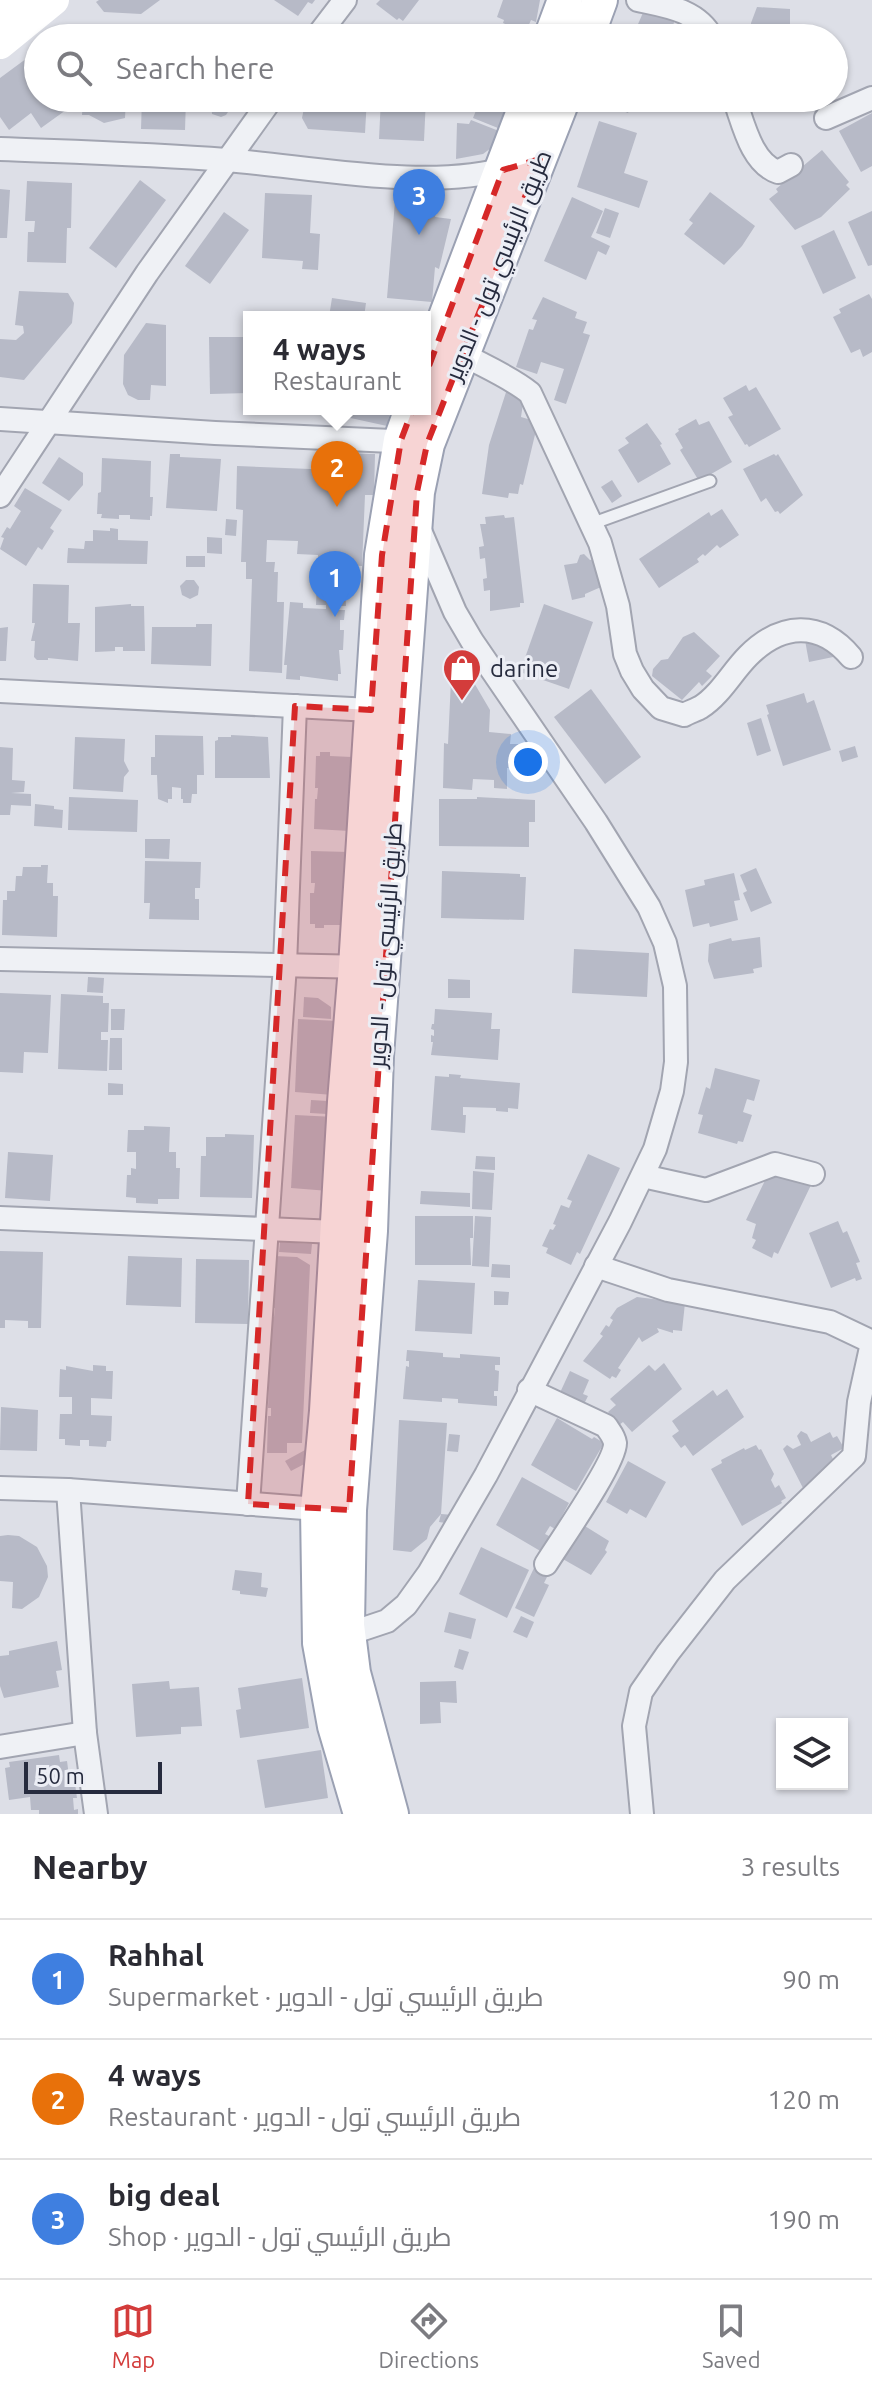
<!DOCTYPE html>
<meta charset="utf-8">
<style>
body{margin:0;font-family:Ubuntu,Cairo,sans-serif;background:#f2f2f3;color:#2b2b33}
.controls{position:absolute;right:24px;bottom:24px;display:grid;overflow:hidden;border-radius:0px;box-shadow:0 2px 6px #0004}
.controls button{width:72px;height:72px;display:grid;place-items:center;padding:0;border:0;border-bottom:2px solid #e1e1e2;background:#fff;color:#2b2b33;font:40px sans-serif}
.scale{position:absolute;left:24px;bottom:20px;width:138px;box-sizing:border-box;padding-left:8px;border:4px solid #262b3e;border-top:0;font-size:22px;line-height:28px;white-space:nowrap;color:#262b3e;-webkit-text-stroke:6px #eceef5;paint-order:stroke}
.you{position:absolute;left:528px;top:762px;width:28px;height:28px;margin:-20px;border:6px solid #fff;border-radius:50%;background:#1a73e8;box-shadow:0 0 0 12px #1a73e833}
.badge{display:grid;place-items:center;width:52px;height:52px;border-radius:50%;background:#d33c3b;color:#fff;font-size:26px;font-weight:700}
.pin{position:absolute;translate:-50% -66px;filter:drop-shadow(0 2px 4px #0008)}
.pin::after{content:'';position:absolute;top:42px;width:28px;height:24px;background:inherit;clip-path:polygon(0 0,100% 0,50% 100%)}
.popup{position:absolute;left:243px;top:311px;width:188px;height:104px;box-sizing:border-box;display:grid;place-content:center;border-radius:0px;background:#fff;filter:drop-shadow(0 2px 6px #0005);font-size:26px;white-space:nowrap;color:#7c7c81}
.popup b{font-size:30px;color:#2b2b33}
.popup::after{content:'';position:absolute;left:50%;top:100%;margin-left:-16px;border:16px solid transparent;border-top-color:#fff}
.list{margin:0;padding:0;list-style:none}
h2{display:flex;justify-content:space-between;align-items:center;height:104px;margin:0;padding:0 32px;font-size:34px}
h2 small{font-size:26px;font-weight:400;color:#7c7c81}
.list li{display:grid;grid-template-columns:52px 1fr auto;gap:24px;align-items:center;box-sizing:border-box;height:120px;padding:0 32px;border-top:2px solid #e1e1e2}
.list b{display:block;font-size:30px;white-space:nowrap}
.list p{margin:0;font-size:26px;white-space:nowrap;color:#7c7c81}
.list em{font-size:26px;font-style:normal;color:#7c7c81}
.icon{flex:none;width:44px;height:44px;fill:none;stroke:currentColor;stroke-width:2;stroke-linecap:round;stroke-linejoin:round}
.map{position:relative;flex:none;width:872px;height:1814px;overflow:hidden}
.search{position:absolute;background:#fff;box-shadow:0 2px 6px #0004;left:24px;right:24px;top:24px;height:88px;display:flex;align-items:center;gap:20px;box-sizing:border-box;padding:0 28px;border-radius:44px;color:#7c7c81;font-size:30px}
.sheet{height:464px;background:#fff}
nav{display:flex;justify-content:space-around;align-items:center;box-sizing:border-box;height:112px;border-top:2px solid #e1e1e2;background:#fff;font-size:22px;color:#7c7c81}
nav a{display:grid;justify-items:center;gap:4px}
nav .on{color:#d33c3b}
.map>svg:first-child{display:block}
.building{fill:#b7bac7}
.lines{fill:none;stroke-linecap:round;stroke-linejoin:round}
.lane-casing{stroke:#a2a5b1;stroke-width:15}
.street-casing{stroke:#a2a5b1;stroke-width:26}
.primary-casing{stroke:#9ba1b3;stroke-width:38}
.lane{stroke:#eff1f5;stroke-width:11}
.street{stroke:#eff1f5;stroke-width:22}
.secondary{stroke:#fff;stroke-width:30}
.primary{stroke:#fff;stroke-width:34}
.marked{fill:#d62828;fill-opacity:0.2;stroke:#d62828;stroke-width:6;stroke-dasharray:16 10;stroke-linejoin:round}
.labels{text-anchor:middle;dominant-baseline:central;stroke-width:6;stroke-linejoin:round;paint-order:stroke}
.street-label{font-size:24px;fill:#262b3e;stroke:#eceef5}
.poi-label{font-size:24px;fill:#262b3e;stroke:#eceef5;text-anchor:start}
</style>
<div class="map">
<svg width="872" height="1814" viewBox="0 0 872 1814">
<rect width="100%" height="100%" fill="#dddfe7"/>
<g class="building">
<path d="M99,0H160L141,14L104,12L96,2Z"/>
<path d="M274,0H315L312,4L308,2L298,16Z"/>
<path d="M380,0H419L403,21L399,18L397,20L376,4Z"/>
<path d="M503,0H540L536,22L531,20L527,29L515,24L514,28L503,23L504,20L497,17Z"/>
<path d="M757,7L790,9V26L795,33V38H750L751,23Z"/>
<path d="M645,8L675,20L668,38H632Z"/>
<path d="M208,26L272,30V38H208Z"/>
<path d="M148,29L189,30L188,38H148Z"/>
<path d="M38,50V98H57L66,110L41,128L31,113L9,130L0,117V78Z"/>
<path d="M83,98H126L125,118L104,123L89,115H82Z"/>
<path d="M142,98H186L185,130L141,129Z"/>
<path d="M211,98H237L226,115L221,117L212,114Z"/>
<path d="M306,98H367L365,133L308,129L302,118Z"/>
<path d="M381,98H426L424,141L379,139Z"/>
<path d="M481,98H515L503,130L473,118Z"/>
<path d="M608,98H635L628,113L605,104Z"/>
<path d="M872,113V166L861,172L839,131Z"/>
<path d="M471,120L504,133L499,142L483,154L456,159L457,123L469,124Z"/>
<path d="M599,121L637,133L624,173L648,181L639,208L577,187Z"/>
<path d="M822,150L849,182L846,185L850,189L821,217L795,230L769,199L778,192L776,189Z"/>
<path d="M140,180L166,200L116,268L89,248Z"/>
<path d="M27,181L72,183L71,228H67L66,263L27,262L28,232H34L35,221H25Z"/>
<path d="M0,189L10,190L7,238H0Z"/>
<path d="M710,192L755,226L742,246L724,265L684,234L693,223L689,220Z"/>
<path d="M265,193L312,195L310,233L320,234L318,270L302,269L303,261L262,258Z"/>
<path d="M572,197L603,211L591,237L610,246L606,255L598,251L586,280L544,261Z"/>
<path d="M395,201L425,204L436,213L435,217L451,219L439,269L435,267L432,302L387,298Z"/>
<path d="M605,208L619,213L610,238L596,233Z"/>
<path d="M872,211V265L868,266L848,222Z"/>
<path d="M224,212L249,230L210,284L185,266Z"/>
<path d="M834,230L856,278L823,294L801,246Z"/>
<path d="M19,291L68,293L74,303L72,323L24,380L0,377V339L16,340L24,333L23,326L15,325Z"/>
<path d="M869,294L872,299V352L863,357L860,349L851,353L833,317L841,313L839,309Z"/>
<path d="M543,297L577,312L575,318L587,322L583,333L590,335L566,404L554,400L564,369L541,362L537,374L516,367L529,329L533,330L537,320L532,319Z"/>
<path d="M332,298L366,303L364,317H329Z"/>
<path d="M146,323L166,325V386L151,385L150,400H138L128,395L123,384L124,355Z"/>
<path d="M209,337H249V393L210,394Z"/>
<path d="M746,385L749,391L756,387L781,429L749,447L747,444L745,445L728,417L733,415L723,398Z"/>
<path d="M508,386L525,390L521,417L538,422L523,485L520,484L518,494L509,493L508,498L482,494L489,445Z"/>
<path d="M348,409H399L398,414L390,412L387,426L346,417Z"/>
<path d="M696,419L699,425L709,421L732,462L699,481L680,450L683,448L675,434L679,431L678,429Z"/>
<path d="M647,423L662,444L660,445L671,464L638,483L618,450L629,443L625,438Z"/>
<path d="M335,453L375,454L374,495H365L362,566L344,565L346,606H338V610H345L344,620H340V630H344L343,650H339L341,674H338V681L300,676V680L286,679L287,665H284L290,602L303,603V608L326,609V605H316L318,555L297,554L298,541L267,540L266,562H275L274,572H278L277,602H284L282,673L249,671L252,579H246V562H241L243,510L236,509L237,466L335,470Z"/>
<path d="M170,454H180V457L221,459L217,511L166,508Z"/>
<path d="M774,454L776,456L778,454L803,495L780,514L778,511L775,512L766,498L761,502L743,469Z"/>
<path d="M59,457L83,473V485L69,501L42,483Z"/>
<path d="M102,458L151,461L150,497H153L152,516H150V520L130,519V515H119V519L101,518L102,514H97L98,493L101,492Z"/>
<path d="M612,480L622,496L612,503L601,487Z"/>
<path d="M25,488L62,510L50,528L54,531L42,550L38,547L26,566L0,549L4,538L1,537L7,527L10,529L21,511L14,506Z"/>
<path d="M722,509L739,535L720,548L717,545L705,556L703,554L697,559L699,562L659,588L639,559L709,512L711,516Z"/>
<path d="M504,515L505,518L514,517L524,603H520V607L490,611V590L484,591L483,579L487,578L485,558L480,559L479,547L484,546L480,524H486L485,517Z"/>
<path d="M226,519L237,520L236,536L225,535Z"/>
<path d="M110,528L118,529V540L148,541L147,564L67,563L68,548L84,549L85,541H93V530L110,531Z"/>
<path d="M207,537L222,538V554L207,553Z"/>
<path d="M584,554L590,560L595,559L601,587L585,594V597L572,600L564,565L577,563L580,555Z"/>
<rect x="186" y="556" width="19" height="11"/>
<path d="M186,580H194L199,587L198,595L190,599L182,595L180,586Z"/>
<path d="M33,584L69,585L68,623H80L78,661L48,658V660H37L34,657L35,641H31L35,623H32Z"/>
<path d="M131,604V606H144L145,651H123V647H115V651L95,652V607Z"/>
<path d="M544,604L593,622L569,689L520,672Z"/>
<path d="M196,624H212L211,666L151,664L152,627H196Z"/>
<path d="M8,627L6,661H0V628Z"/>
<path d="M694,632L720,656L706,671L712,676L702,686L699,682L682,700L652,676L653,669L661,660L668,659L683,637Z"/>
<path d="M804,635L838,656L809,662Z"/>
<path d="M451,680L473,681L490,710L489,732L511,734L510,744H518L517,768H507V789L494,788V780L473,779L472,790L443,788L444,743L448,744Z"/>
<path d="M591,689L641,757L605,784L554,717Z"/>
<path d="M804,693L807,703L814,700L831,750L783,766L767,715L769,714L766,705Z"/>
<path d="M761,718L771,751L757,756L747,723Z"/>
<path d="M155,735L203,736L204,775H197V794H192L191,803H183V799H181V788L172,787V799H168V803L158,799L157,775H151V757H155Z"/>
<path d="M231,735L268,737L270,778H215V741L218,740V737H231Z"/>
<path d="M75,737L125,739L124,761L129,771L124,777L123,792L73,789Z"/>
<path d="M855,746L858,757L842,762L839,751Z"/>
<path d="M0,747L13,748L12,780L25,781L24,792L11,793L31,794V806L11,805L10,815H0Z"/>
<path d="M320,752H330V756L352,757L350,831L314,829L315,799H317L318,788H315L316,756H320Z"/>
<path d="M69,797L138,800L137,832L68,830Z"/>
<path d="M477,797L535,800V822H529V847L439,846V799H477Z"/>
<path d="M35,804L54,806V809L63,810L62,828L34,826Z"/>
<path d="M145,839H170L169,859L145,858Z"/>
<path d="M311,851L350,852L348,925H324V928H315V924H310V893H314L315,883H311Z"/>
<path d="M145,861L201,862L200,888H195V899H199V920L149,919L150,903H144Z"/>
<path d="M41,865H48L47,883H53V896H58L57,937L2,935L3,900H7V891H15L16,876H22L23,867H41Z"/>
<path d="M756,868L772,903L751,912L743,893L747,891L740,875Z"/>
<path d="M442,871L520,874V877H526L524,920L441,918Z"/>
<path d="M734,873L740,900L734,901L738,920L710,927L709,923L693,927L685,890L705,885L704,880Z"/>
<path d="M760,937L762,967L753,969L754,973L714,979L708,961L709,944L731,938L732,941Z"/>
<path d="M574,949L649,953L647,997L572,993Z"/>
<path d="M88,977L104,978L103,993L87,992Z"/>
<path d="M448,979L470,980V998H448Z"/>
<path d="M0,993L51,995L48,1053L24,1052L23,1073L0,1072Z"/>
<path d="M61,994L103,996V1003H109L108,1032H101V1040H108L107,1071L58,1069Z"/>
<path d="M304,997L318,998L331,1007V1019L303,1017Z"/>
<path d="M111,1009H125L124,1030H111Z"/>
<path d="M435,1009L492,1013L491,1029H500L498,1060L431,1055L433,1042H431V1035L434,1036V1030L431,1029L432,1024H434Z"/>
<path d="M298,1019L337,1021L333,1095L295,1092Z"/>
<path d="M110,1038H122V1070H109Z"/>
<path d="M715,1068L760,1080L754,1101L747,1099L743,1112L752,1115L743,1142L738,1141L737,1144L698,1133L703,1115L698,1114L706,1087L710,1089Z"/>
<path d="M449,1074L461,1075L460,1078L520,1083L518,1109L508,1108V1112L496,1111V1108L463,1107V1115H466L465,1133L431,1130L435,1076L449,1077Z"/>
<path d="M108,1083L123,1084V1095H108Z"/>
<path d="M311,1100L328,1101L327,1114L310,1113Z"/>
<path d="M295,1115L335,1117L329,1191L291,1188Z"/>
<path d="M144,1126L170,1127L169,1152H176V1168H180L179,1199H158V1204L136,1203V1198L126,1197L127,1175H131V1168L136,1169V1152H127L128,1130H144Z"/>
<path d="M225,1134L254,1135L252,1198L200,1197L201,1156H206V1137H225Z"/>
<path d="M8,1152L53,1155L50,1201L5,1198Z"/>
<path d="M588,1154L620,1168L580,1254L577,1252L571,1265L546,1253L548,1248L542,1246L550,1229L553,1230L556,1225L553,1224L561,1205L569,1208L572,1201L567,1199Z"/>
<path d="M476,1156L495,1157V1170L475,1169Z"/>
<path d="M770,1170L811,1185L778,1254L774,1252L772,1258L752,1248L756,1240L752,1238L756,1224L746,1220Z"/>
<path d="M473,1171L494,1173L492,1210L472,1209Z"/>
<path d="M421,1191L470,1193V1207L420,1204Z"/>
<path d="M415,1216H473V1238H470L471,1265H415Z"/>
<path d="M475,1216L491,1217L489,1267L472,1266Z"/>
<path d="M838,1221L843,1233L847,1231L860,1262L856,1263L862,1279L856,1281L855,1278L831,1288L809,1233Z"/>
<path d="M280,1242L312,1244L311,1254L279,1252Z"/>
<path d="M0,1251L43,1252L41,1328H28V1321L5,1320V1328H0Z"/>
<path d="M128,1256L182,1258L181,1307L126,1305Z"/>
<path d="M274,1256L297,1257L310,1265L302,1443H287V1453H267L268,1416H271V1408H268L271,1317H274L275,1308H272Z"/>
<path d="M196,1259L249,1260L248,1324L195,1323Z"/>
<path d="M492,1264L510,1265V1278L491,1277Z"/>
<path d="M418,1280L475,1283L472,1334L415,1331Z"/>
<path d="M494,1291L509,1292L508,1305H494Z"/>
<path d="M637,1297L685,1303L682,1331L673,1330V1333L657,1328L659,1332L642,1342L639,1337L618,1368L621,1370L616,1378L612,1376L610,1379L583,1361L603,1336L600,1334L606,1325L609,1327L613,1320L610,1318L617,1308Z"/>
<path d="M407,1350L443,1353V1357L460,1358V1354L500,1357V1365H495V1370L499,1371L498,1391H494V1396H497V1406L458,1403V1399L442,1398V1402L403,1399L406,1366L409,1367V1361H406Z"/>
<path d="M664,1363L682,1389L632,1432L623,1422L619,1425L608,1412L616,1405L610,1399L649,1365L655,1371Z"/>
<path d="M93,1365L106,1366V1371H113L112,1399L91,1398V1415L112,1416L111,1441H107L106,1447L89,1446V1440H80V1446L65,1445V1439H59L60,1414H72V1397H59L60,1369L66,1370V1366L93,1371Z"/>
<path d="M570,1371L589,1380L583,1394L588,1396L581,1410L558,1397Z"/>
<path d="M727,1389L744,1417L693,1456L685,1445L681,1448L672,1436L679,1431L672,1421L713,1390L717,1396Z"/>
<path d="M1,1407L38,1410L37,1451L0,1450Z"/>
<path d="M557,1418L592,1439L594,1437L604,1443L576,1491L531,1465Z"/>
<path d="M399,1420L447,1423L441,1514L454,1515L452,1524L439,1522L441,1514L430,1527L427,1539L411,1552L393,1550Z"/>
<path d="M801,1431L807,1434L811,1442L830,1432L833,1438L837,1436L844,1448L831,1455L838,1469L803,1488L783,1449L787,1445L793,1449L801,1445L797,1436Z"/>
<path d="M449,1434L460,1435L458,1452L447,1451Z"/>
<path d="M756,1445L759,1450L761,1449L774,1474L771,1480L775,1488L779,1485L786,1498L781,1501L782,1503L742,1526L711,1469L722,1463L721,1460L744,1448L745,1450Z"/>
<path d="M305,1450L310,1461L291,1471L285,1461Z"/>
<path d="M628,1461L666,1482L646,1518L630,1509L627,1514L606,1502Z"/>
<path d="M522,1477L569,1503L555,1529L550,1526L545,1534L551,1537L542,1552L496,1525Z"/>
<path d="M580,1523L609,1541L605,1550L607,1552L591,1575L561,1558Z"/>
<path d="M8,1535L19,1536L37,1547L47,1566L48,1577L39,1597L22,1609L12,1608L13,1582L0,1581V1536Z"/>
<path d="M481,1547L529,1570L507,1618L459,1594Z"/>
<path d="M534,1568L548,1575L544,1583L549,1585L534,1617L515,1608Z"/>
<path d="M235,1570L262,1573L261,1587L268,1588L266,1597L240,1594V1591L232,1590Z"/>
<path d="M449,1612L476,1619L471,1639L444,1632Z"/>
<path d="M521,1616L534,1622L527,1638L513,1632Z"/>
<path d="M57,1641L62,1670L56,1671L59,1687L4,1698L0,1686V1656L9,1655V1651Z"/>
<path d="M459,1649L469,1652L463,1670L454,1667Z"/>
<path d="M302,1678L309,1728L240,1738L236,1710L241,1709L238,1688Z"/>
<path d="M169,1681L170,1689L199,1687L202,1726L181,1727V1734L136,1737L132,1684Z"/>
<path d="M456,1681L457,1703L440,1702L441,1723L420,1724V1682Z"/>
<path d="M321,1750L328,1798L265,1808L257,1760Z"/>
<path d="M59,1755L60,1762L67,1761L69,1776H74L77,1798H73L74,1810L78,1809V1814H39V1810H31L30,1797L9,1800L5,1768L10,1767L9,1762Z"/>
</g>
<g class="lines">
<g class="lane-casing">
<path id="lane" d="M591,524L710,481"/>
</g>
<g class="street-casing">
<g id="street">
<path d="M638,0C666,6 698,10 712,38"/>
<path d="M316,38L345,0"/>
<path d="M734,98C743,122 751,163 778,172L791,165"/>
<path d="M826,118L872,98"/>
<path d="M0,149C75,152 151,154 226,160C313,167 429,192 512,167"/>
<path d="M462,354C484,366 512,378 530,393L600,543L618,606L625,654L632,671L643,689L661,708L684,715C689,712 696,710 701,707C720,695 732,672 748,656C781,623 820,620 851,657"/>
<path d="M0,419L215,433L414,442"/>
<path d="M0,496L147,273L272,98"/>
<path d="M0,691L371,710"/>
<path d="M0,959L366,967"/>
<path d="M643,1176L706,1190L775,1164L813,1174"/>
<path d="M0,1218L337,1232"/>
<path d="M596,1266L668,1290L830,1322L872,1342"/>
<path d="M529,1390L606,1426C609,1431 614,1436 615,1443C616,1462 559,1543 546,1564"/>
<path d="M0,1488L68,1490L331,1510"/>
<path d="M68,1490L85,1733L96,1814"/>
<path d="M248,1504L285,965L295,706"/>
<path d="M348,1634L387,1621L406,1605L429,1573L486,1475L620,1222L655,1149L672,1091L676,1062L675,986L665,943L649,907L596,822L472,641L455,612L418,526"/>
<path d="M0,1747L85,1733"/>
<path d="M642,1814L634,1726L641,1692L668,1653L725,1580L854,1456L859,1402L872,1343"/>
</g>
</g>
<g class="primary-casing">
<g id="primary">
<path d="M551,38L565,0"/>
<path d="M586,38L600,0"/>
<path d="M425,372L529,98"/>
<path d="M361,1814L335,1726L320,1643L318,1509L327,1411L345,1102L356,967L382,555L401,440L412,409"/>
<path d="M391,1814L353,1673L347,1625L349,1510L370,1231L376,1056L417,492L427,444L563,98"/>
</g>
</g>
<use href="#lane" class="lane"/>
<use href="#street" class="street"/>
<g class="secondary">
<path d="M0,13L16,0"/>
<path d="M0,44L54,0"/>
</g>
<use href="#primary" class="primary"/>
</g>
<path class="marked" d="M540,159L427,444L417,492L349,1510L248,1504L295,706L371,710L382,555L401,440L503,170Z"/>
<defs>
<g id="shop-pin" transform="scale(2)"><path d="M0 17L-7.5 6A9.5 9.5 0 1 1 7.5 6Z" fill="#d33c3b" stroke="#eceef5"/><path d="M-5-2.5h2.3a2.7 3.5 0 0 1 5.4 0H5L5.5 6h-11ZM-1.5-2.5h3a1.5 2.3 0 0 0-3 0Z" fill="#fff"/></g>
</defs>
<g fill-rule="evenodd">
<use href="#shop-pin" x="462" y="668"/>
</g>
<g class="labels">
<g class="street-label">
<text transform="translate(498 265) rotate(-68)">طريق الرئيسي تول - الدوير</text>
<text transform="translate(385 945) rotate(-86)">طريق الرئيسي تول - الدوير</text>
</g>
<g class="poi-label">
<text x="490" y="668">darine</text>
</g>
</g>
</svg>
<div class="controls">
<button><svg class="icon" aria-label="layers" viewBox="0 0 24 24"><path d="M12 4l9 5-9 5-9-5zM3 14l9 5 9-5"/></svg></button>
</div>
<div class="scale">50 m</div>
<div class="you"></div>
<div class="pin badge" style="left:335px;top:617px;background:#3f7fe0">1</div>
<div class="pin badge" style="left:337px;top:507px;background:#e8710a">2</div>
<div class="popup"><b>4 ways</b>Restaurant</div>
<div class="pin badge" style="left:419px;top:235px;background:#3f7fe0">3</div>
<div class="search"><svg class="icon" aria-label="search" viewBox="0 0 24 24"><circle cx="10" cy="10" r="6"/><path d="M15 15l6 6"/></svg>Search here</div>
</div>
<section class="sheet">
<h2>Nearby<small>3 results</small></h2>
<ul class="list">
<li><span class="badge" style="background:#3f7fe0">1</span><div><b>Rahhal</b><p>Supermarket · طريق الرئيسي تول - الدوير</p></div><em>90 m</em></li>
<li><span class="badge" style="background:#e8710a">2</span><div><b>4 ways</b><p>Restaurant · طريق الرئيسي تول - الدوير</p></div><em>120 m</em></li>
<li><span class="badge" style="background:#3f7fe0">3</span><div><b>big deal</b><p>Shop · طريق الرئيسي تول - الدوير</p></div><em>190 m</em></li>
</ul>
</section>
<nav>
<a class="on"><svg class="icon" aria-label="map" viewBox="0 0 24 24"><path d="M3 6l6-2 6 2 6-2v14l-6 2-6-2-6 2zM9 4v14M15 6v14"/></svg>Map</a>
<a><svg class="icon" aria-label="directions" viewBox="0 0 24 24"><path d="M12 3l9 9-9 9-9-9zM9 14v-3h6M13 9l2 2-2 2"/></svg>Directions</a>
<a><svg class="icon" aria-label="saved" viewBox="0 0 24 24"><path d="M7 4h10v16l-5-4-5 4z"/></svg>Saved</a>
</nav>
